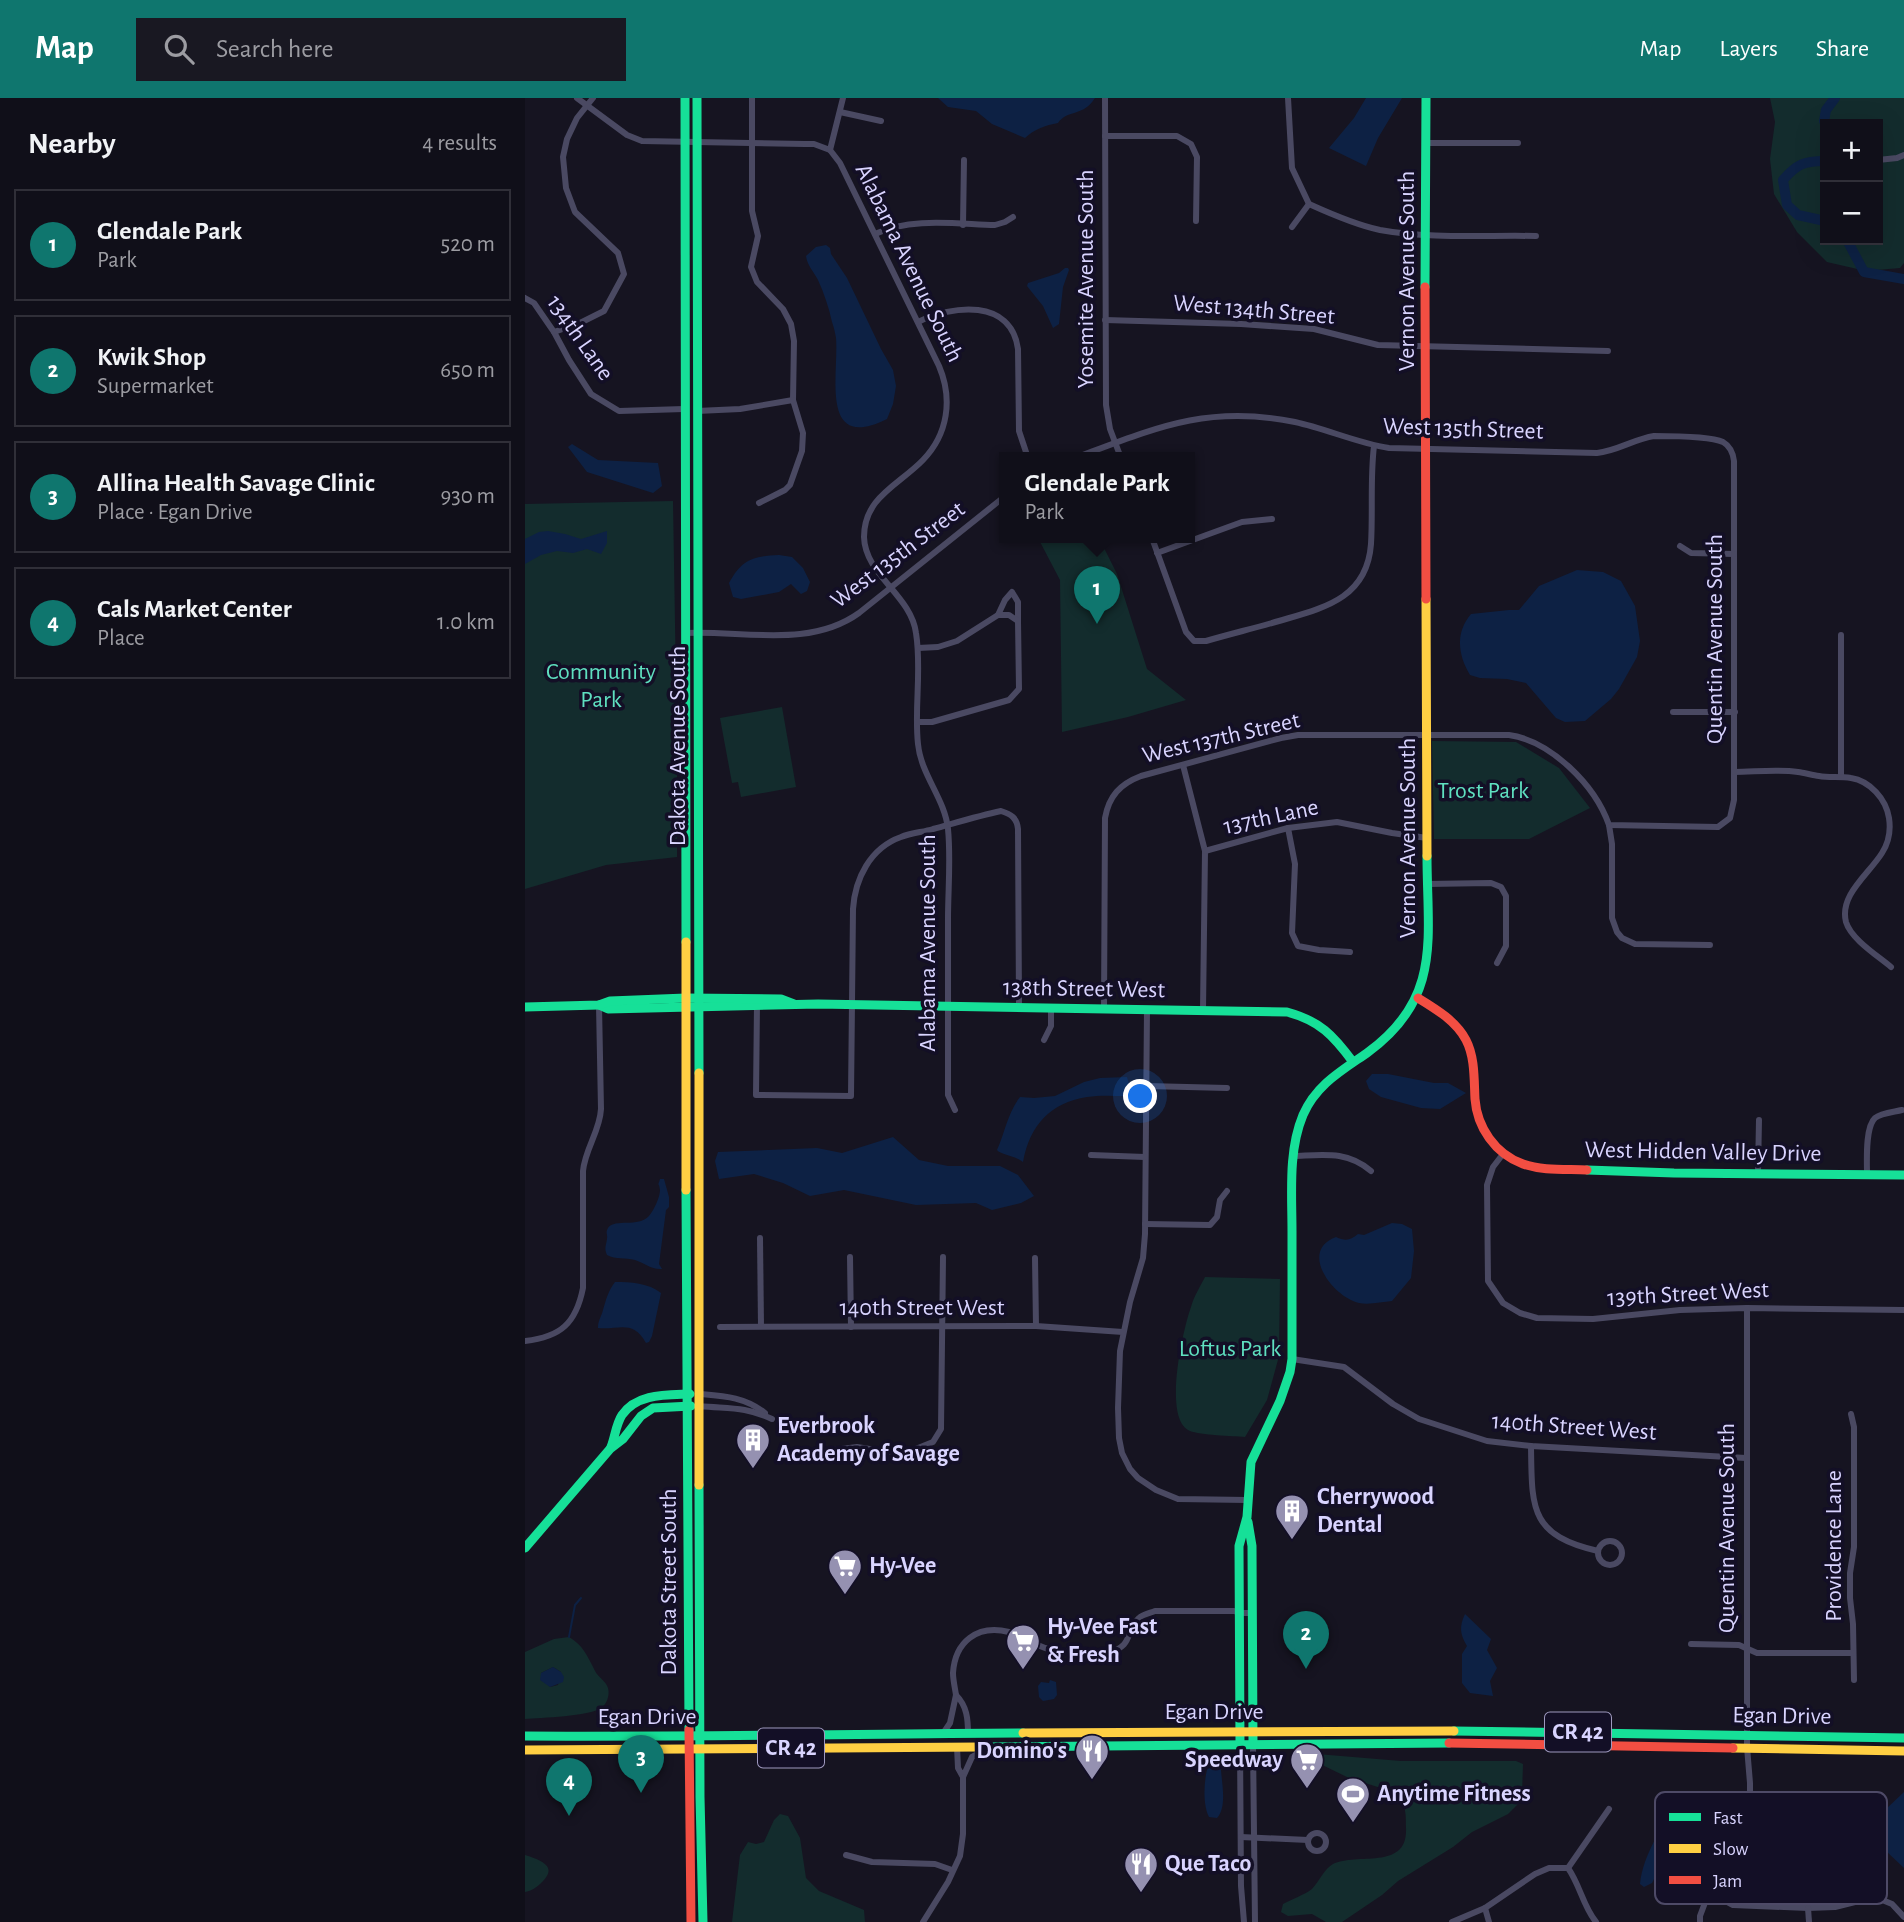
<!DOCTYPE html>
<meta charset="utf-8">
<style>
body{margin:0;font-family:"Alegreya Sans",sans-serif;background:#191822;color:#f1f3f6}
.controls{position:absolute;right:21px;top:21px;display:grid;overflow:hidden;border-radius:0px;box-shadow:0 7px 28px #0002}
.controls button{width:63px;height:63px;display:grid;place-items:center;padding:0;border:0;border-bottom:2px solid #302f38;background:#100f19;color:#f1f3f6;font:35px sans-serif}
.you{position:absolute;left:616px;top:999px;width:24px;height:24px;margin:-18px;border:5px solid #fff;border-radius:50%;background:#1a73e8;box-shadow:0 0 0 10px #1a73e833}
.badge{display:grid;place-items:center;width:46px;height:46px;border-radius:50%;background:#0f766e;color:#fff;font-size:23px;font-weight:700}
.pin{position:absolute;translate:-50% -58px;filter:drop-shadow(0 2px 4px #0008)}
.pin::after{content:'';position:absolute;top:37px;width:24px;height:21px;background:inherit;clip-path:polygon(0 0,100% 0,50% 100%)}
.popup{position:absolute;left:474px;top:354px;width:196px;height:91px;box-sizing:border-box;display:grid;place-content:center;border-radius:0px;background:#100f19;filter:drop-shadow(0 2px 5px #0005);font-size:23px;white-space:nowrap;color:#9c9ca2}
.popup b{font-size:26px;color:#f1f3f6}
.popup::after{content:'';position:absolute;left:50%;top:100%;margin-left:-14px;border:14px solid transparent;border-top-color:#100f19}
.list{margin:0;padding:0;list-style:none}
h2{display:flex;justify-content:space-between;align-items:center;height:91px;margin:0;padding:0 28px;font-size:30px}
h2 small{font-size:23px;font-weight:400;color:#9c9ca2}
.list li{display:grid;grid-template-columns:46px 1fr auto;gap:21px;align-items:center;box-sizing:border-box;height:112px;margin:0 14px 14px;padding:0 14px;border:2px solid #302f38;border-radius:0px}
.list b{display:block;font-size:26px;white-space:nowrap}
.list p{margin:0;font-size:23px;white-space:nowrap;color:#9c9ca2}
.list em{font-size:23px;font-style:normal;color:#9c9ca2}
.icon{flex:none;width:38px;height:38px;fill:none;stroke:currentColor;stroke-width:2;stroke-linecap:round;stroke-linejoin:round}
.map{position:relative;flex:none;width:1379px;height:1824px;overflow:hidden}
header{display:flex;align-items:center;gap:42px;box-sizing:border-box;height:98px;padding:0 35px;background:#0f766e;color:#fff}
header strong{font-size:33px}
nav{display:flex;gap:38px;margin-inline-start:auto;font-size:24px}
.search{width:490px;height:63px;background:#191822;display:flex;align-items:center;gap:18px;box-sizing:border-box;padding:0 24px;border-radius:0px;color:#9c9ca2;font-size:26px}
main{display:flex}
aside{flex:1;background:#100f19}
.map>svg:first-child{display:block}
.green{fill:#132c2d;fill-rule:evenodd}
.water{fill:#0d2144}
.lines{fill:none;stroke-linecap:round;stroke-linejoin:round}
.stream{stroke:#0d2144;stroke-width:2}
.river{stroke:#0d2144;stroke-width:10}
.street{stroke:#4a4962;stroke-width:6}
.fast{stroke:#16e098;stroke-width:9}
.slow{stroke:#ffcf43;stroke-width:9}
.jam{stroke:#f24e42;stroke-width:9}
.labels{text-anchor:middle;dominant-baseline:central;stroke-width:7;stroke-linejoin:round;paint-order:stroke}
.shield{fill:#130f26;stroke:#9e99be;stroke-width:2}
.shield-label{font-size:23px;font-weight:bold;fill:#d9d4ff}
.street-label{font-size:24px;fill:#d9d4ff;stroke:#130f26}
.park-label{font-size:24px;fill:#5fe0c0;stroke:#130f26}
.poi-label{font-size:24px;font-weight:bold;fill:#d9d4ff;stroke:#130f26;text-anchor:start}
.key{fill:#130f26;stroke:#4e4a67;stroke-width:2}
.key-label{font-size:19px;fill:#d9d4ff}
</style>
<header>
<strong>Map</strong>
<div class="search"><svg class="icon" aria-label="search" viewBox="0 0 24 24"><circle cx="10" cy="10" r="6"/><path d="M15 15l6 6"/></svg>Search here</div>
<nav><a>Map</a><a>Layers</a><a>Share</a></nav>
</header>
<main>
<aside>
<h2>Nearby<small>4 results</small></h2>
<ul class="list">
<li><span class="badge">1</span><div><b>Glendale Park</b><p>Park</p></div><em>520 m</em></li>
<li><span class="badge">2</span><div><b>Kwik Shop</b><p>Supermarket</p></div><em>650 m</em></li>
<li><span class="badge">3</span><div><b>Allina Health Savage Clinic</b><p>Place · Egan Drive</p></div><em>930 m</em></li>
<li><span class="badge">4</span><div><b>Cals Market Center</b><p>Place</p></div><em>1.0 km</em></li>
</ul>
</aside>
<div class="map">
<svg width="1379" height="1824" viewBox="0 0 1379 1824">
<rect width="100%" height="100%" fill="#161421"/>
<g class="green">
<path d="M1245,0H1379V165L1375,170L1341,173L1302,164L1272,134L1249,96L1245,61L1250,24ZM1300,26H1353V142H1300Z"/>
<path d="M148,403L152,647V759L81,767L0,791V406Z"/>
<path d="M513,440H574L592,476L622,571L661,602L603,619L537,634L535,482Z"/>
<path d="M257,609L271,689L216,699L213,684L207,685L195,620Z"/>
<path d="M907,643L991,644L1034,670L1065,710L1004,741H909Z"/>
<path d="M680,1179L755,1181L754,1258L742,1302L720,1339C708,1338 675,1337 665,1333C637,1322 658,1231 666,1209C669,1198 675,1189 680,1179Z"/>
<path d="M44,1539C58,1547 63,1559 70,1573C73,1579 81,1583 83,1590C85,1597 82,1606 76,1610C65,1618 15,1620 0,1621V1554L29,1541ZM28,1569L36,1574L33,1587L25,1589L16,1575Z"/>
<path d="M792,1656L876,1663H991L998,1666L997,1697L994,1705L983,1716L947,1734L928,1749L873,1783L857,1797L817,1824H801L787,1816L763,1818L756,1814L758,1806C767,1801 779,1797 787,1791C794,1784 799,1771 808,1766C832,1754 883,1773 881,1730C881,1713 881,1710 872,1695L824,1680L787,1662Z"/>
<path d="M255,1716L263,1718L275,1740L281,1780L294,1793L339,1812L340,1824H207L215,1757L223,1744L231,1746L239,1744L249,1722Z"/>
<path d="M0,1757C12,1761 33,1767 19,1782C13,1788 9,1792 0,1794Z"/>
</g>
<g class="water">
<path d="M413,0H570C558,19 543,11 533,25C521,27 508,32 500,40L467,26L451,13L423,9Z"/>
<path d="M841,0H877L853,40L841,68L804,50L829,20Z"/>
<path d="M301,147L305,150L306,156L322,180L356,251L368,272L371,288L368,306L362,321C294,355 314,276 311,240C310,235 309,229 307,224C304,210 299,195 293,182C289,174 282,167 281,158L291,149Z"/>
<path d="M540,170H543L544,172L538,189L534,226L528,230L518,208L502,188L503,185L534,175Z"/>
<path d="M47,346L73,362L133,365L137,388L128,395L62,374L43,349Z"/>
<path d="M23,433L40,436L56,441L82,433V445L76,456L62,451L48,455L32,453L16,457L0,466V441L14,434Z"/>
<path d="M254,457L267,459L278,470L285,484L282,493L276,496L266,486L254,494L216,501L208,499L204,485C217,461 228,458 254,457Z"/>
<path d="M1052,472L1078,474L1096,483L1110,508L1115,543L1112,559L1094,591L1086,601L1060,623L1040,624L1031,620L1001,585L982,581L955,580L945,577C933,557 930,535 946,516L984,512H994L1014,488Z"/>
<path d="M847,976H863L909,985H923L941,995L915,1011L896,1010L856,999L844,991L841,983Z"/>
<path d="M602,979L606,993L601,998C588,998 575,997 562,999C525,1005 505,1027 498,1064C489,1057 476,1057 472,1052C480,1034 483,1014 495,999L509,1000L530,998L559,984L575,980Z"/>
<path d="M368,1039L394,1062L423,1068H475L493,1077L509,1098L496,1105L467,1112L451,1105L391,1107L319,1092L285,1098L258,1085L229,1076L194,1081L190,1063L193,1054L292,1050L317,1055Z"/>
<path d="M135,1081H139L144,1099V1109L141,1112L134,1166L137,1171C127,1172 119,1165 110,1162C100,1159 91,1162 82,1157C79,1150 81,1148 82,1141C83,1136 80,1135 83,1130C90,1120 113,1130 124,1118C129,1112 135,1099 135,1092C134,1082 132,1091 135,1081Z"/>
<path d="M867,1125L877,1126L887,1131L889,1153L886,1180L867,1203C857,1204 844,1207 834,1205C808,1199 773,1153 811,1139C820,1143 825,1143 833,1136L839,1137Z"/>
<path d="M90,1184C105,1184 124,1185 136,1195L127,1238L124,1244L121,1245C108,1221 94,1232 73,1230C73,1222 76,1220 78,1212C81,1202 83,1193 90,1184Z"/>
<path d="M940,1516L966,1541L962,1552L972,1570L965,1583L968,1598L945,1595L937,1585V1556L942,1548C935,1536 934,1529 940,1516Z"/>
<path d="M28,1569L36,1574L39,1579L38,1584L25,1589L15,1582L16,1575Z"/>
<path d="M525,1582L531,1584L532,1597L529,1601L518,1603L514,1599L513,1588L516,1584L524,1585Z"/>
<path d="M684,1665L693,1667L696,1672C697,1687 702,1709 692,1720L684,1719C677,1706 679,1678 684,1665Z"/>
<path d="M1379,1694V1770L1360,1752L1359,1713Z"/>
<path d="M1161,1699L1163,1702L1166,1713L1159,1731L1139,1761L1127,1785L1119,1789L1115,1786C1118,1756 1138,1729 1151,1703Z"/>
</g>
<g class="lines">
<path class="stream" d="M44,1539L50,1507L56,1500"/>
<g class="river">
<path d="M1301,26L1299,23L1301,12L1310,0"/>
<path d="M1300,63C1279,63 1272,66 1258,82L1262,107L1273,117L1300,123"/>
<path d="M1322,142L1339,174L1379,181"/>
</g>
<g class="street">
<path d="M52,0L102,37L117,43L280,46H289L305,52"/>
<path d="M227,0V113L233,138L226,169L232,184L258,211L266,226L269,243L268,302L278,335L277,353L265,387L260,392L234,405"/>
<path d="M318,0L305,52L315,65L414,268C428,301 423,336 398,362C374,387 339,399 339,439C340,477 386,497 391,535C397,572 389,610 393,646C396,677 420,701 423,731C426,761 423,792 423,821C423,880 423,938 423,997L430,1012"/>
<path d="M580,0L581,307L585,331L596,360"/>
<path d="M763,0L767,70L784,106"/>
<path d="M315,14L356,23"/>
<path d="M580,38H652L666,46L672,59L671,123"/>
<path d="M901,45H993"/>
<path d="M1353,62L1372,60L1379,57"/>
<path d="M784,106C806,116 831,127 855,132C905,141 959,137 1011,138"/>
<path d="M438,127L439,62"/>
<path d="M767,129L784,106"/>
<path d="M350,136C386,119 431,126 470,127L480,124L488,119"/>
<path d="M0,200L9,205L29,234L44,262L66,296L94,313L159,311"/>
<path d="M580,222L716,226L789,231L853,247L1083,253"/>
<path d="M393,224C427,207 486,200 493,251L494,333L503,360"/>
<path d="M29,234L55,225L79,213L99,176L93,155L50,114L41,90L38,59L42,41L52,20L68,0"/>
<path d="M172,313L215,311L268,302"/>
<path d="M550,360C630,330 683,306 770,324C802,331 832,345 864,350L1072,355C1092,353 1109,341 1129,338C1145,338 1185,338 1198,344C1205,348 1208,355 1209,363V702L1205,720L1193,729L1084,727C1070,687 1026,643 984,637H773L756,640L616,678C595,686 584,698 580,720L579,910"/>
<path d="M627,440L661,534L669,543H681C705,536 730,530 754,523C798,510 842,501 846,446C848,413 845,381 849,348"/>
<path d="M1155,448L1166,455L1209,456"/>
<path d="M632,455L717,424L747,421"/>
<path d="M473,517L480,502L487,494L493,504V523"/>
<path d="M160,535C217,532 284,551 334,515L479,399"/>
<path d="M1316,537V679"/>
<path d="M1148,614H1210"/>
<path d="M392,624H407L484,602L494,591L493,523L484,517H473L432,543L413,549L393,550"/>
<path d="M658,667L680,753L678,912"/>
<path d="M1209,674C1229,674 1252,671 1273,674C1280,675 1287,677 1294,678C1304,680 1315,678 1326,680C1345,683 1361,701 1364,720C1366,733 1364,744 1357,755C1344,776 1314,797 1321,824C1326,841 1353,858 1366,869"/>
<path d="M1084,727L1087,746V820L1092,834L1097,840L1110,846L1185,847"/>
<path d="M763,730L770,766L767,835L773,848L794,852L825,854"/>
<path d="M680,753L763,730L812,724L867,735L902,740"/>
<path d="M902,786L966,785L976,789L981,798V848L972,865"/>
<path d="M232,906L231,997L326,998L328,811C330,781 345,750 376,739C386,735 398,734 408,731C430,725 453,718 476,713C486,716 492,720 493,731L494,909"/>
<path d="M622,911L620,1136L618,1160L605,1204L595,1253L593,1310L594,1340L597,1355L605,1371L613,1380L631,1392L653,1401L722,1402"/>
<path d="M519,942L526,928V910"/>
<path d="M622,988L702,990"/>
<path d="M978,1056L968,1069L962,1087L963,1183L978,1205L995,1215L1012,1220L1068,1221L1155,1212L1222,1210L1379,1212"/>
<path d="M566,1057L620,1059"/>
<path d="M768,1058C797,1057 822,1052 846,1073"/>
<path d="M1233,1074L1234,1022"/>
<path d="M1342,1076C1342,1063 1340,1029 1350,1020C1356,1015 1369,1014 1377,1012"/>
<path d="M620,1126L685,1127L692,1119L695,1102L702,1093"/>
<path d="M235,1140L236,1228"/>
<path d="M325,1159L326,1229"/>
<path d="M510,1160L511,1228"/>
<path d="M195,1229L511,1228L598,1234"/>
<path d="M0,1243C36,1239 51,1225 58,1190V1073C60,1051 75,1033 76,1011L74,907"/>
<path d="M767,1261L819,1269L868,1306L894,1321L962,1343L1006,1348L1221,1360"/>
<path d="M175,1296C199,1298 220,1299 240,1315"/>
<path d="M175,1308C203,1311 219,1308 247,1321"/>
<path d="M1326,1316L1329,1329V1449L1325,1475V1500L1328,1526L1329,1582"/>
<path d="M1006,1348C1007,1410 1004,1437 1073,1453"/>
<path d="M277,1361L309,1352L332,1349L357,1353L383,1354L408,1344L416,1331L418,1159"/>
<circle cx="1085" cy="1455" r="12"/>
<path d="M1166,1546L1214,1547L1232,1555H1328"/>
<path d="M431,1597C430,1590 428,1582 428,1575C430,1544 452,1526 484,1534C498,1537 509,1548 524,1551C543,1555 564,1555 583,1555C610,1547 599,1534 614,1520C618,1516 625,1515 630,1513H709L715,1515H728"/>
<path d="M419,1634L425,1625L431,1597C442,1608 443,1621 443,1636"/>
<path d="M715,1646L716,1788L719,1824"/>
<path d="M728,1646L730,1824"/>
<path d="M432,1649L433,1670L438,1679L447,1659L462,1651"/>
<circle cx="792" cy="1744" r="9"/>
<path d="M716,1739L783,1742"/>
<path d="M321,1757L347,1764L410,1766L427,1772"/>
<path d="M1043,1770L1084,1711"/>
<path d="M1184,1794L1208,1807L1283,1810L1310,1809L1350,1799L1367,1806L1379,1819"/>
<path d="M960,1810L964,1824"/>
<path d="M1283,1810L1284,1824"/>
<path d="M398,1824L423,1784L435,1758L438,1736V1679"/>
<path d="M927,1824L960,1810L1010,1776L1024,1770H1043C1055,1787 1058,1808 1071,1824"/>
<path d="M1175,1824V1818L1184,1794L1225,1709V1685L1222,1649V1210"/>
</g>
<g class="fast">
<path d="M160,0L161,844"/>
<path d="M172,0L174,975"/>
<path d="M900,189L901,0"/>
<path d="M74,907L83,911L293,906L762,914C795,923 808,937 828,964"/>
<path d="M0,909L74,907L85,903L161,900L256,901L269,906"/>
<path d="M1062,1072L1149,1075L1379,1077"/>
<path d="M161,1092L164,1632"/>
<path d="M86,1349C90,1339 91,1326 97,1317C112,1295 142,1297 165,1296"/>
<path d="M174,1387L175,1699L178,1824"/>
<path d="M723,1424L727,1448L728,1646"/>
<path d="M0,1450L85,1351L98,1341L116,1318L128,1310L166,1308"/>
<path d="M929,1633L1379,1640"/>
<path d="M0,1638C166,1639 332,1636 498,1635"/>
<path d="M715,1646L714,1448L722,1419L726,1364L755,1303L765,1274L767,1261C767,1218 767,1176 767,1133C767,1095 763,1053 778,1017C791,987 816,973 842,955C918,900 902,840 902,758"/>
<path d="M455,1649L924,1645"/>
</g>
<g class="slow">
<path d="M901,501L902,758"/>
<path d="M161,844V1092"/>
<path d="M174,975V1387"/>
<path d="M498,1635L929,1633"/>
<path d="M1208,1650L1379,1653"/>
<path d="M0,1652L455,1649"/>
</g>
<g class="jam">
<path d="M900,189L901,501"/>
<path d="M893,900C911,911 931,923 941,942C950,959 949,982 950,1001C952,1029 970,1056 998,1066C1018,1073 1041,1071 1062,1072"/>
<path d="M164,1632L166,1824"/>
<path d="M924,1645L1208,1650"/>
</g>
</g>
<defs>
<g id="building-pin" transform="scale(1.75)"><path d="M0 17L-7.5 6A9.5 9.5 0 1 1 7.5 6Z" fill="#9591b1" stroke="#130f26"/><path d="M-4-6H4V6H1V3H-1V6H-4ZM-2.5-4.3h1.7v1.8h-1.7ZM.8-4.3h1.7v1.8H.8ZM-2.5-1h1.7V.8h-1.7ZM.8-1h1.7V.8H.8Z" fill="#fff"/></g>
<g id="supermarket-pin" transform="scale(1.75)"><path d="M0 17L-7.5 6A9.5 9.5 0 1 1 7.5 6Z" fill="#9591b1" stroke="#130f26"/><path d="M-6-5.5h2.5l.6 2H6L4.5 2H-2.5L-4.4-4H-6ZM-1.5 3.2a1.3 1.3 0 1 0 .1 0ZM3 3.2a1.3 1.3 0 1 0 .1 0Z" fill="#fff"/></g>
<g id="restaurant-pin" transform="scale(1.75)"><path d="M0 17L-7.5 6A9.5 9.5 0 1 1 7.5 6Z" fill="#9591b1" stroke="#130f26"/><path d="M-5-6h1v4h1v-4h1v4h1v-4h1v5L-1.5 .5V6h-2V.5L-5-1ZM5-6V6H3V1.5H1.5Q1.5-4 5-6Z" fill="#fff"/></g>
<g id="stadium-pin" transform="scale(1.75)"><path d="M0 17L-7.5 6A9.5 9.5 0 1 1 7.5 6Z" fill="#9591b1" stroke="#130f26"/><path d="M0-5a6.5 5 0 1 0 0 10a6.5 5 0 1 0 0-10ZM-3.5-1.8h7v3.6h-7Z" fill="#fff"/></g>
</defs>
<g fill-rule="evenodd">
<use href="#building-pin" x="228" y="1342"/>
<use href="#building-pin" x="767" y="1413"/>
<use href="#supermarket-pin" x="320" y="1468"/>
<use href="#supermarket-pin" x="498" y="1543"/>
<use href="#restaurant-pin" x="567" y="1653"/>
<use href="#supermarket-pin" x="782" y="1662"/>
<use href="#stadium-pin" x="828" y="1696"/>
<use href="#restaurant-pin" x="616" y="1766"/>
</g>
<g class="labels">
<g class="shield">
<rect x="1020" y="1614.5" width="66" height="39" rx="5"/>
<rect x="233" y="1630.5" width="66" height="39" rx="5"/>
</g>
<g class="shield-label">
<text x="1053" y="1634">CR 42</text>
<text x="266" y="1650">CR 42</text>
</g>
<g class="street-label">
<text transform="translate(384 165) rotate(64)">Alabama Avenue South</text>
<text transform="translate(882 173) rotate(-90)">Vernon Avenue South</text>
<text transform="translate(561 181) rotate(-90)">Yosemite Avenue South</text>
<text transform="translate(729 212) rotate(5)">West 134th Street</text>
<text transform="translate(55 240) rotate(55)">134th Lane</text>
<text transform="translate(938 331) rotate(2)">West 135th Street</text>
<text transform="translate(373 457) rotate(-37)">West 135th Street</text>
<text transform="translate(1190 541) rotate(-90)">Quentin Avenue South</text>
<text transform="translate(696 640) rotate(-13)">West 137th Street</text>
<text transform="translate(153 648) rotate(-90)">Dakota Avenue South</text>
<text transform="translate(746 719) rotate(-12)">137th Lane</text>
<text transform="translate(883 740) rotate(-90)">Vernon Avenue South</text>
<text transform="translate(403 845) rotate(-90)">Alabama Avenue South</text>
<text transform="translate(559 891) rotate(1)">138th Street West</text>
<text transform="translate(1178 1054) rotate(1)">West Hidden Valley Drive</text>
<text transform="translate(1163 1196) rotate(-3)">139th Street West</text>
<text x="397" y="1210">140th Street West</text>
<text transform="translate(1049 1329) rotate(4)">140th Street West</text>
<text transform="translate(1202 1430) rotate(-90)">Quentin Avenue South</text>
<text transform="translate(1309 1448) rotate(-90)">Providence Lane</text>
<text transform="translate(144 1484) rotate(-90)">Dakota Street South</text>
<text x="689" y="1614">Egan Drive</text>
<text transform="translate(1257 1618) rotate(1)">Egan Drive</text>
<text x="122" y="1619">Egan Drive</text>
</g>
<g class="park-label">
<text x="76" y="574">Community<tspan x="76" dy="28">Park</tspan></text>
<text x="958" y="693">Trost Park</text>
<text x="705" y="1251">Loftus Park</text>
</g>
<g class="poi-label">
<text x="252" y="1328">Everbrook<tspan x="252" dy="28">Academy of Savage</tspan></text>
<text x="792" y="1399">Cherrywood<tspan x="792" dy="28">Dental</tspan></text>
<text x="344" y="1468">Hy-Vee</text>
<text x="522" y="1529">Hy-Vee Fast<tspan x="522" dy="28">&amp; Fresh</tspan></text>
<text x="542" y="1653" text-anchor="end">Domino's</text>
<text x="758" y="1662" text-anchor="end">Speedway</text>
<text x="852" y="1696">Anytime Fitness</text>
<text x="640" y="1766">Que Taco</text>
</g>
</g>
<rect x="1130" y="1694" width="232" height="112" rx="10" class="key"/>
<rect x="1144" y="1715" width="32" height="8" fill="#16e098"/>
<rect x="1144" y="1746" width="32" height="9" fill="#ffcf43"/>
<rect x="1144" y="1778" width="32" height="8" fill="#f24e42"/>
<g class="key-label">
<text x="1188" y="1726">Fast</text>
<text x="1188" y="1757">Slow</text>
<text x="1188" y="1789">Jam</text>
</g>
</svg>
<div class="controls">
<button>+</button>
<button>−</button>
</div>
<div class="you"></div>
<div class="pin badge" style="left:572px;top:526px">1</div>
<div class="popup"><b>Glendale Park</b>Park</div>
<div class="pin badge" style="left:781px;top:1571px">2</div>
<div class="pin badge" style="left:116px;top:1695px">3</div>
<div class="pin badge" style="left:44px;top:1718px">4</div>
</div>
</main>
